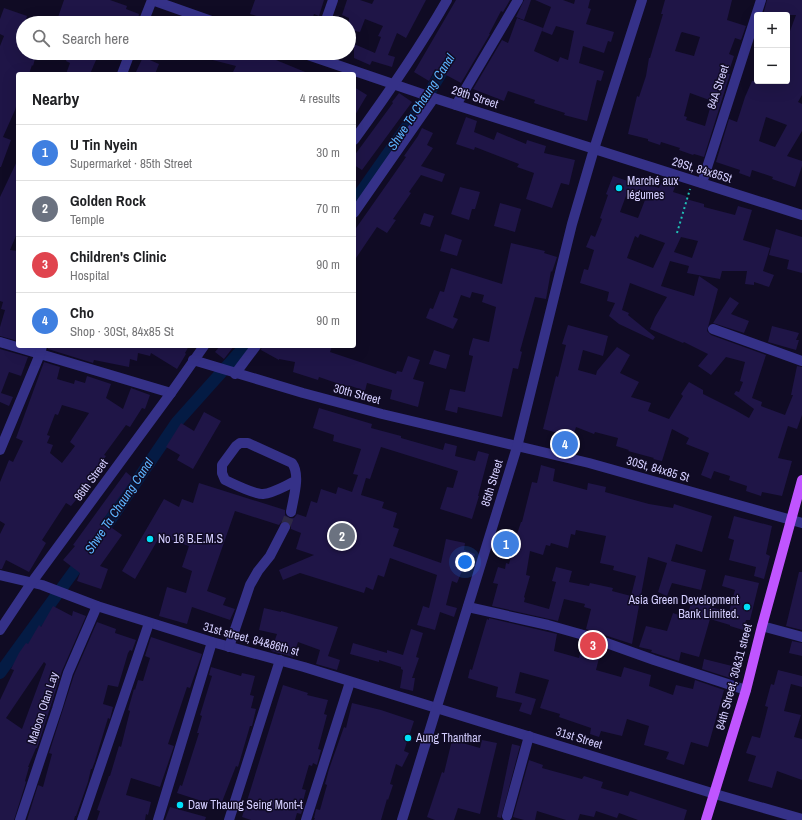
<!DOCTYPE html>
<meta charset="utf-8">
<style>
body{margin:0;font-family:"Archivo Narrow",sans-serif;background:#f2f2f2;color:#202124}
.controls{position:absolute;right:12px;top:12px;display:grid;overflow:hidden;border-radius:4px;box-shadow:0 4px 16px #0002}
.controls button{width:36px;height:36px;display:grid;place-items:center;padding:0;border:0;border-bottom:1px solid #e0e0e0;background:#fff;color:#202124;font:20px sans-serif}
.you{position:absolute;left:465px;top:562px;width:14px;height:14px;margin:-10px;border:3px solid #fff;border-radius:50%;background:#1a73e8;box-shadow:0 0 0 6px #1a73e833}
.badge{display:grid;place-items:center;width:26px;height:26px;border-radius:50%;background:#127784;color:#fff;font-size:13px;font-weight:700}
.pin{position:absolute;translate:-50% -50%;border:2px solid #fff;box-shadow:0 1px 4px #0006}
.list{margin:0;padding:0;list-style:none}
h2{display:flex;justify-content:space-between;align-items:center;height:52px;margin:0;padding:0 16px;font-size:17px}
h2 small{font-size:13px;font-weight:400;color:#757577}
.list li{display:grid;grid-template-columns:26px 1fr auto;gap:12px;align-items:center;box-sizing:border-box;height:56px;padding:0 16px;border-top:1px solid #e0e0e0}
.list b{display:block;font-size:15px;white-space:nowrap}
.list p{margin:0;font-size:13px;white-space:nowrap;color:#757577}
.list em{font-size:13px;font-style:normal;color:#757577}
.icon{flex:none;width:22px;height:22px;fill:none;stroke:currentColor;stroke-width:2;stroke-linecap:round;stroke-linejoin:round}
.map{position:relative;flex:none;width:802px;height:820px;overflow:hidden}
.search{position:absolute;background:#fff;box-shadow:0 4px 16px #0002;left:16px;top:16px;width:340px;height:44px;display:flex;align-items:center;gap:10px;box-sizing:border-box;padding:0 14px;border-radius:22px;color:#757577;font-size:15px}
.panel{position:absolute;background:#fff;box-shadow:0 4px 16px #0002;left:16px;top:72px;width:340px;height:276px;border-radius:4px}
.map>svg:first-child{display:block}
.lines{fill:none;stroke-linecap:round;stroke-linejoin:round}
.canal{stroke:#041b44;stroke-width:12}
.building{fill:#1f1547;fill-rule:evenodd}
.minor-tunnel{stroke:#2d2845;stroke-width:10;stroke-dasharray:10 5;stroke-linecap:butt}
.path{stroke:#21c0b6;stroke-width:2;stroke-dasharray:2 3;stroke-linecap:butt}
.minor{stroke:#353188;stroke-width:10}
.major{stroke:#c055ff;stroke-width:10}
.poi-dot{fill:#00e0f9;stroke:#100b24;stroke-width:1.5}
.labels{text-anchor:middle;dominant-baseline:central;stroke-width:3;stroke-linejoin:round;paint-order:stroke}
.street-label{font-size:12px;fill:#d4ceff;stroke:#100b24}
.poi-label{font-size:12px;fill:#d4ceff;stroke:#100b24;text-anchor:start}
.water-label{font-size:13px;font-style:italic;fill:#5cb3ff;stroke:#100b24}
</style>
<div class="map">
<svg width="802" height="820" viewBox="0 0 802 820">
<rect width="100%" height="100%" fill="#100b24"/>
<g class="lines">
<g class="canal">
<path d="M354,202L422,105L449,60"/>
<path d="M98,538L177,422L245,346"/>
<path d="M0,673L85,556"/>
</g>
</g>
<g class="building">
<path d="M64,0H110L127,6L126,9L139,14L137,23H56Z"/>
<path d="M255,0H324L319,16L314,14L311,23H282L250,14Z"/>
<path d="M347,0H360L372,4L374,0H426L406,38L397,33L388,55L395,57L392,67L372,61L370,65L354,58V44L375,53L381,37L378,36L383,26L365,19L360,32L349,30V18L342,15Z"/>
<path d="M456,0H510L503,12L501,11L489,34H490L461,83L435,69L429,81L414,72Z"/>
<path d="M524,0H531L524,20L516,17Z"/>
<path d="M535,0H563L574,4L575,0H590L588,8L591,9L586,24L614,32L611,42L608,41L604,53L583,46L579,63L604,71L601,81L597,80L587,121L564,115L565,113L534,103L535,100L508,91L504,101L473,89L502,40L508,43L517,18L543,28L534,51L558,62L560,57L568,60L574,31L556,26L552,35L542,31L551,7Z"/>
<path d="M665,0H732L727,20L746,26L741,40L735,38L729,54L734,56L728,74H730L704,157L694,154L693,155L679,150L680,148L661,142L660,145L648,141V139L628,134L637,96L639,97L646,76L649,58H650L663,14H661ZM682,32L700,37L694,56L675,51L681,33ZM690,93L712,101L705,126L686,120L687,117L684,116Z"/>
<path d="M767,0H802V95L798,102L802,104V131L787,156L802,161V166L795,187L772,179L773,177L752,170L750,177L739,173L740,170L716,162L729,119L737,122L745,97L752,81H787V39L796,15H763ZM766,117L787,125L775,147L759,141Z"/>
<path d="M4,8L27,16L25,23H23V53L36,55L33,66L32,65L29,74H18V100L15,110L3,137L11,140L1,167H0V46L4,36L0,34V19Z"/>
<path d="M69,53H99L90,74H66L70,63L66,61Z"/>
<path d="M198,53H259L310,74H232L236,66L197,56Z"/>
<path d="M143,57L159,64L155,74H135Z"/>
<path d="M354,87L367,95L354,117Z"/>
<path d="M399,93L412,102L362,170L354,165V156L393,103L392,102Z"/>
<path d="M466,117L477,121L474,132L494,140L497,132L526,144L527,140L546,146L544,153L575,160L569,185L561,183L552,208L526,199L534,173L517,167L519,164L475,147L474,150L456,144Z"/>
<path d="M422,128L433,133L427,145L433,148L421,166L445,174L442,182L421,175L409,192L411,193L393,219L396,220L387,233L377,227L354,261V231L392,177L406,157L404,156L418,136Z"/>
<path d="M18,159V231L10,250L18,251V341L0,336V327L5,310L1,309L3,302L0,301V197Z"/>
<path d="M613,176L642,186L644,183L659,188L661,183L675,187L673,192L686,196V199L704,204V207L735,215L738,206L752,210L743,240L770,248L763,271L774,275L769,287L754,282V285L745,284L747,271H722L720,279L687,273L689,266L670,261L661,286L694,296L699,276L718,289L707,331L711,335L766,355L752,398L762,402L761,406L785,415L793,395H791L797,366L802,367V415L797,429L788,426L778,458L792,461L782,496L762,492L761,496L746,491L747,486L729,480L730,476L714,471L711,479L701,475L709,453L686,444L689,438L672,429L662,461L653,459L654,458L628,451L629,450L616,446L618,438L595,432L594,434L576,427L573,437L543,429L556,376L558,377L566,345L562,344L568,325L608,336L603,356L583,350L578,370L596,375L597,371L617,347L630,355L620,373L639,382L631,397L651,403L648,411L669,419L683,396L681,394L689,382L703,390V394L735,410L749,418L754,409L734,394L736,391L739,392L743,382L740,381L745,362L726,357L711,375L698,366L708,354L684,342L683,343L650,329L655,317L667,297L630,283L622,310L629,313L628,315L655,337L653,340L619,324L609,316L615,303L607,301L609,292L580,283L584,269L588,270L594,250L586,247L591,235L595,237L602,219L600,218L608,195L606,194ZM627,193L645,200L638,218L620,212ZM640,234L665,243L653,268L627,258L635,236L638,238ZM681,237L698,241L692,258L674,252Z"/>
<path d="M460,187L480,192L475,209H472L469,220L451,214Z"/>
<path d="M500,203L521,209L515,232L494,226Z"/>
<path d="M424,213L434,216L430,227L420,224Z"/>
<path d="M776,229L802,237V273L787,269L789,260L769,255Z"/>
<path d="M445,234L462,240L457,256L440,251Z"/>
<path d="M511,243L545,251L544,253L557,257L552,272L551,271L546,299L535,297L520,351L522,352L518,369L513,368L502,417L458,407L457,413L445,410L450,389L465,392L473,356L469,355V352L473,338L489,342L496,307L482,302L484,295L472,292L470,298L461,295L453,317L458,319L453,329L426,318L430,308L433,309L440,291L444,292L451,268L502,284Z"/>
<path d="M730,297L739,303L731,314L749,321L744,333L713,323Z"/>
<path d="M772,326L799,333L796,340H799L796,350L768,342Z"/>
<path d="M48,346H189L185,353L186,354L177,369L151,353L150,356L138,353L137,361L130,359L129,367L94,360L93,363L48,349Z"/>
<path d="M220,346H234L224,359L215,352Z"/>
<path d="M262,346H332L330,352L396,374L397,371L402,372L408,356L420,360L413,379L424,382L418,407L390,399L392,390L367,383L365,391L351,386V388L319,377L318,380L293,372L295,362L279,359V360L261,350Z"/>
<path d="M0,349L28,357L21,376L9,372L1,393L13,397L9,406L0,402Z"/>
<path d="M434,350L450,355L446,369L429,364Z"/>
<path d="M44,362L60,367L57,379L74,384L75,380L85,383L87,376L111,384L106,398L123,409L131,388L150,395L145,409L142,408L130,427L126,425L104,455L106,456L88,482L90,483L84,490L71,506L66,503L42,540L46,543L29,572L6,560L2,569H0V534L5,524L0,521V482L9,460L13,462L23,441L16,438ZM62,405L89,413L70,442L75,446L62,463L50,453L53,445L47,443L50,436L47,435L55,414L58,415Z"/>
<path d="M319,408L372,424L371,428L401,436V438L443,450L445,443L457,446L455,456L475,461L478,451L489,454L478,496H479L472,519L440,509L447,487L453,488L458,471L381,447L370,479L366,478L361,495L384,502L382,508L397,513L393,527L399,529L393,546L441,563L446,539L465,543L464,550L475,554L471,568L464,566L457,583L452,581L446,605L457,608L454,617L440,612L435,630L417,625L423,606L429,608L437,575L390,558L384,577L378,575L373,590L366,587L364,593L300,573L283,580L279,570L314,555L296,549L301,533L291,529V524L288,521H282L279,525L235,511L207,591L226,598L223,605L235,609L230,620L192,607L187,624L159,616L167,587L186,593L192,571L182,567L189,546L160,536L135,579L122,571L164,499L179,507L182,499L193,503L199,483L285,510V515L290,518H294L297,514L306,517L311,501L317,503L321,489L336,494L338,487L352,492L358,475L353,474L361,449L333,441L334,435L313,428Z"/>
<path d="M204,412L221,421L193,469L177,460L180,455L166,447L181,423L194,431Z"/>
<path d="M541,465L555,469L553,481L587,490L588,483L606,487L605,492L649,504L673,508L674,504L712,516L702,552L676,544L671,561L706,570L701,590L672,583L667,596L658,592L667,563L648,557L632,644L586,629L591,609L584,607L585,604L564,599L558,621L492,606L498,584L493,583L498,567L505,569L506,563L509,564L515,540L521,522H522L532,482L537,483ZM576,530L606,536L600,563L614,566L613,570L636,576L631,596L612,591L613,588L590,583L589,586L569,582L572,571L556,567L552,581L556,582L549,609L524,602L525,598L524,597L530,576L526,575L530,551L543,555L546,545L550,546L551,543L568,548L571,534L575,535Z"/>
<path d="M126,472L133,478L102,521L122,535L100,566L108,569L101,589L77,581L80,573L63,560L75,546L73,545Z"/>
<path d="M734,516L772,526L766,554L770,556L764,579L754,576L756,567L729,560L734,540L728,538Z"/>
<path d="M799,572H802V630L786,626Z"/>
<path d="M725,575L759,583L750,620H746L743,630L730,626V625L710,619L699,657L681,652L679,661L651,652L652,650L639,647L646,626L667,631L673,613L687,618L692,599L711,603L710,607L729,612L735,590L722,586Z"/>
<path d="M53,606L72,616L73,611L86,616L62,671L37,748H36L28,767H29L25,781L26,782L14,820H0V700L14,670L11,669L19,653L26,643L28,644L39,625L41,627ZM44,662L46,664L22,729L6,718Z"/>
<path d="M264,608L281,612V611L338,627L328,656L340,660L337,670L316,664L320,650L298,642L293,657L271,651L277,634L259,630Z"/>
<path d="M489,618L557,634L554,651L579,658L581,648L600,654L596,670L621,677L624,667L651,675L649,686L673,695L676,685L693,689L695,680L724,690L708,747L691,742L684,765L666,759L669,752L644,745L649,726L627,719L622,736L601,731L599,737L590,734L591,728L559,717L560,714L540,708L549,680L520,672L515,693L536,699L531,715L519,711L522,703L496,697L498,687L468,678L470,669L472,670L487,619L489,620Z"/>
<path d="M97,622L116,629L115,633L136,640L132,651L130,650L128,653L118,687L108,685L103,704L113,707L110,719L108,718L95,761L92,769H91L88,782L76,816H75L74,820H27L38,785L43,787L52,754L49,753L74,675Z"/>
<path d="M411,629L423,633L416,657L419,658L412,678H415L413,691L400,688L403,670L401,669V667L379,660V662L350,654L353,643L387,653V650L403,655Z"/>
<path d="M151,637L202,654L190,688L187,687L168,744L174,746L160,787L131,778L126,795L151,802L148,815L146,814L145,820H97L100,811L97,810L109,776H110L119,746L121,747L130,711L128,710L134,689L135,690L138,680L143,681L150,658L145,656Z"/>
<path d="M792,641L802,643V656L789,653Z"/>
<path d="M704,659L736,667L733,679L702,669Z"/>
<path d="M211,667L241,676L242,673L255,676L250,695L254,696L251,708L256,709L252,726H250L238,767L236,766L220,807L177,793L180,785L182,786L199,733H197L202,716L200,715L212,676L209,675Z"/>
<path d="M778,670L802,676V687L791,684L784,711L801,715L794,737L802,739V780L777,771L772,788L748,781L756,756L746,753L752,736L760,738L768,707L765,706L771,684L774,685Z"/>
<path d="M283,685L308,693L307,695L328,700L324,714L327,715L318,749L321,750L317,765L313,763L312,766L309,765L302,789L306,790L302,805L304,806L301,814L297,813L295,820H251L242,817Z"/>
<path d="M352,703L381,710L414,721L404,751L409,753L402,767L396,764L390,784L393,785L388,800L387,799L381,820H314L315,818H314L316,809L320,810L327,785L325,784L329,769L344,727L346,728Z"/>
<path d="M452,740L480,748L482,740L497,743L480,814L458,808L454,820H435L427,817L442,772L444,773Z"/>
<path d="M512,744L520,746L501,818L497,817Z"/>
<path d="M529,760L543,765L542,768L582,779L584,776L603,782L601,788L628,796L630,791L687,810L684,820H638L619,813L617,818L596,811L594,817L580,814L578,820H566L537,811L535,820H524L513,817Z"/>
<path d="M170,807L206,817L205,820H165Z"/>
</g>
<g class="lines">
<path class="minor-tunnel" d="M285,527L291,512"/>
<path class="path" d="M677,233L690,189"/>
<g class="minor">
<path d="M152,0L217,23"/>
<path d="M143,23L152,0"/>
<path d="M325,23L333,0"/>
<path d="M302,53L434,98L802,215"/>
<path d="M122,74L130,53"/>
<path d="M456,105L518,0"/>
<path d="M354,140C387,95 419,49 447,0"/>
<path d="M702,183L761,0"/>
<path d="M354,213L434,98"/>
<path d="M713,329L802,361"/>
<path d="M0,342L171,393"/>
<path d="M193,360L303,393L382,414L589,463L802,523"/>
<path d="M235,374L256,346"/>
<path d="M0,450L40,354L42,346"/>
<path d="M291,512C293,499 301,475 292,463L248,443H240L236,446L222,465V473L225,480C234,484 253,494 263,494C274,493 286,485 296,481"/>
<path d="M0,575L42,585L97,606L212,642L304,667L715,794L802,819"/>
<path d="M468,607L548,625L587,636L654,660L746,690"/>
<path d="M762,626L802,637"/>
<path d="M0,630L32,582L171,393L204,346"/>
<path d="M229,647L250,585L258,571L270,556L285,527"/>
<path d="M507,816L529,736"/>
<path d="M20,820L57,709L68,673L97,606"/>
<path d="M82,820L149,623"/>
<path d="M158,820L212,642"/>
<path d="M229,820L280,660"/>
<path d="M306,820L350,682"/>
<path d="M402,820L517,447L572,224L594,149L642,0"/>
</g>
<path class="major" d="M706,820L746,690L762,626L802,480"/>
</g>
<g class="poi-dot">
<circle cx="619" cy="188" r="4"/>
<circle cx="150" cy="539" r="4"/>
<circle cx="747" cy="607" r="4"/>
<circle cx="408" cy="738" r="4"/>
<circle cx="180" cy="805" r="4"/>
</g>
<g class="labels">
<g class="street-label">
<text transform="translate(718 87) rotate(-72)">84A Street</text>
<text transform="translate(475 97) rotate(18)">29th Street</text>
<text transform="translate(702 170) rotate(17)">29St, 84x85St</text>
<text transform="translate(357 394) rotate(15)">30th Street</text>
<text transform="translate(658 469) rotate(16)">30St, 84x85 St</text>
<text transform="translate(91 480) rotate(-54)">86th Street</text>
<text transform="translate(492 483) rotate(-73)">85th Street</text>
<text transform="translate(251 639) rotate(15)">31st street, 84&amp;86th st</text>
<text transform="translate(734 677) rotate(-75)">84th Street, 30&amp;31 street</text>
<text transform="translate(43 708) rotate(-72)">Maloon Otan Lay</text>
<text transform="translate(579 738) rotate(17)">31st Street</text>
</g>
<g class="poi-label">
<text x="627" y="181">Marché aux<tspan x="627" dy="14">légumes</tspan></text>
<text x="158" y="539">No 16 B.E.M.S</text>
<text x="739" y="600" text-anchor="end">Asia Green Development<tspan x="739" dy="14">Bank Limited.</tspan></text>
<text x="416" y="738">Aung Thanthar</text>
<text x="188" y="805">Daw Thaung Seing Mont-t</text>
</g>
<g class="water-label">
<text transform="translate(421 102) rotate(-57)">Shwe Ta Chaung Canal</text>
<text transform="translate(119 506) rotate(-56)">Shwe Ta Chaung Canal</text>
</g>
</g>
</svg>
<div class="controls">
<button>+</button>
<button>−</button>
</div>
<div class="you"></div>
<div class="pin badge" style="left:506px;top:544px;background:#3f7fe0">1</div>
<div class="pin badge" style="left:342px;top:536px;background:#6b7280">2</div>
<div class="pin badge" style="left:593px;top:645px;background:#e0444e">3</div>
<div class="pin badge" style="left:565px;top:444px;background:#3f7fe0">4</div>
<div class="search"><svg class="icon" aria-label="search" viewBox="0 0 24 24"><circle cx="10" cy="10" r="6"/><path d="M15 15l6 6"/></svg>Search here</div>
<section class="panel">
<h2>Nearby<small>4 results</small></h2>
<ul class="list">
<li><span class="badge" style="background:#3f7fe0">1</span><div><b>U Tin Nyein</b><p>Supermarket · 85th Street</p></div><em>30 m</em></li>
<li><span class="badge" style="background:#6b7280">2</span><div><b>Golden Rock</b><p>Temple</p></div><em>70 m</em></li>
<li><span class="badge" style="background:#e0444e">3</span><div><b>Children's Clinic</b><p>Hospital</p></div><em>90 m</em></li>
<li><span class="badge" style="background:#3f7fe0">4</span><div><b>Cho</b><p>Shop · 30St, 84x85 St</p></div><em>90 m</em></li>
</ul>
</section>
</div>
